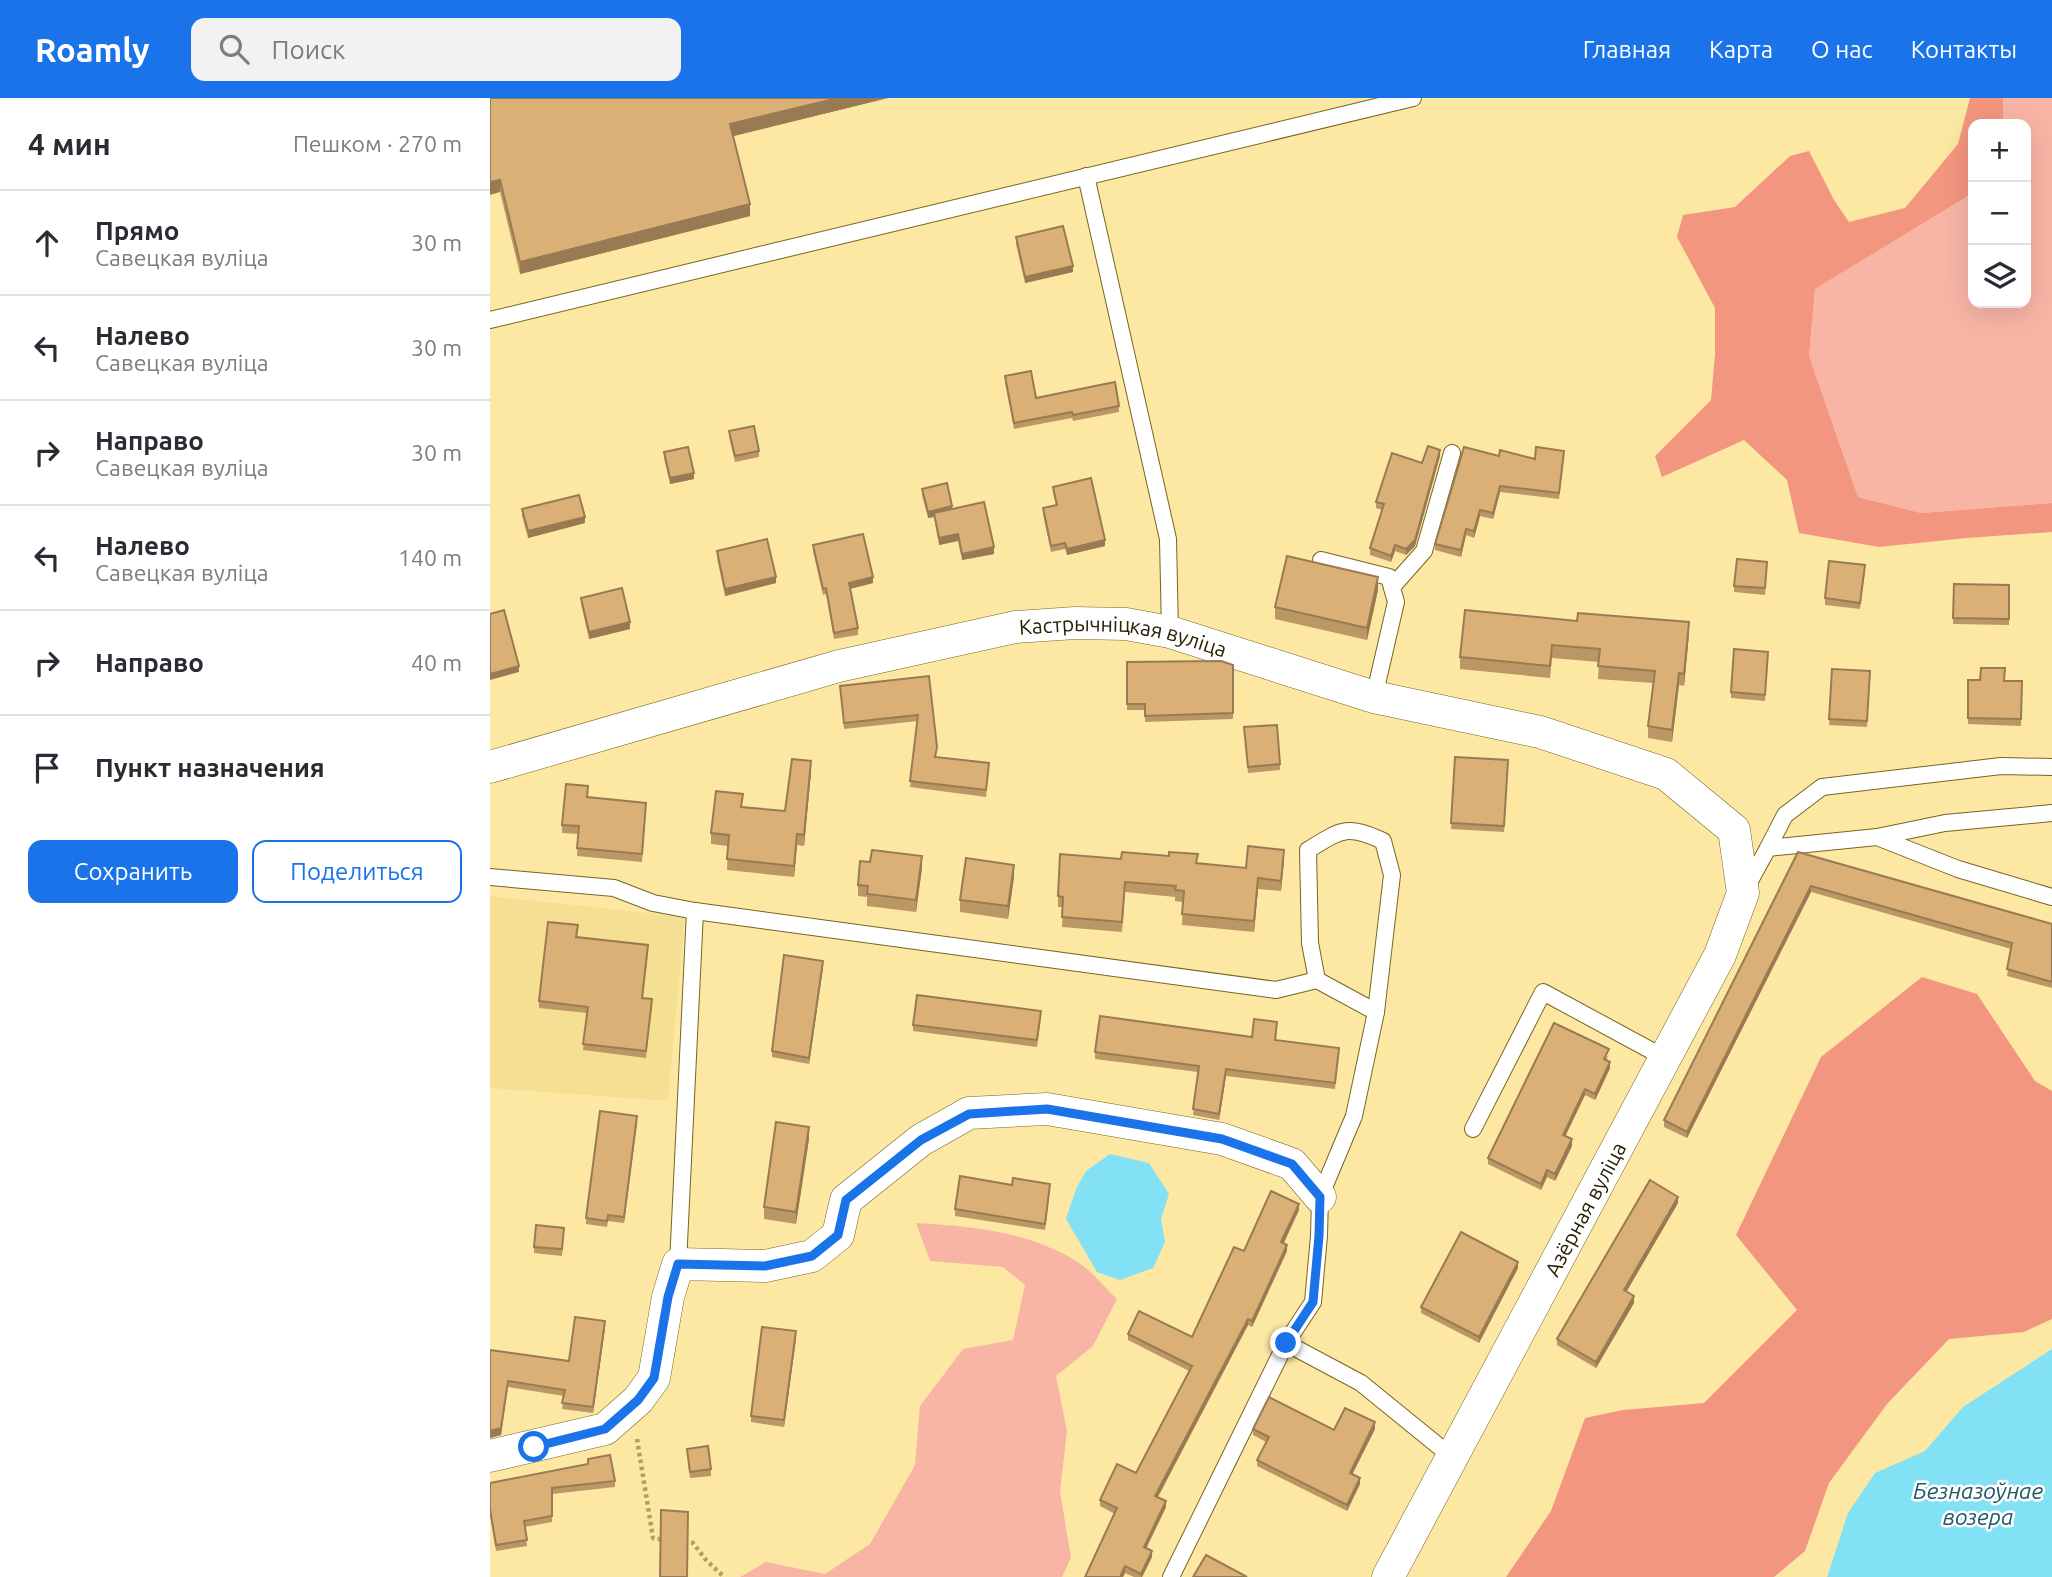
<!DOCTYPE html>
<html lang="ru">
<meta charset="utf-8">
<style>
body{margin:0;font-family:Ubuntu,sans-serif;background:#f2f2f3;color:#2b2b33}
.controls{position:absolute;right:21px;top:21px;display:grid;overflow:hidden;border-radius:14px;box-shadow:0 7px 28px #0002}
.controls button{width:63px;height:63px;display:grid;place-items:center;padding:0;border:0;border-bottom:2px solid #e1e1e2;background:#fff;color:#2b2b33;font:35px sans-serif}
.stop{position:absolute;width:21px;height:21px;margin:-16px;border:5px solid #1a73e8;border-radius:50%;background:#fff}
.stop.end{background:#1a73e8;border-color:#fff;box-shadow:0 2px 7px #0008}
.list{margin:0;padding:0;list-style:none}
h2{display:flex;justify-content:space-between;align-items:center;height:91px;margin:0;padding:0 28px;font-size:30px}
h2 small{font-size:23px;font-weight:400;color:#7c7c81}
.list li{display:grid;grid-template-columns:46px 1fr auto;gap:21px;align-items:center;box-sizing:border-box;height:105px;padding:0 28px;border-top:2px solid #e1e1e2}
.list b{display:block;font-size:26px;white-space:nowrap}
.list p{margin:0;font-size:23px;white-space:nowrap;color:#7c7c81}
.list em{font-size:23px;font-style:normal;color:#7c7c81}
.actions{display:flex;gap:14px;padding:21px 28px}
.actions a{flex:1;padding:16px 0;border:2px solid #1a73e8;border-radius:14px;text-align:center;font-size:24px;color:#1a73e8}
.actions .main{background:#1a73e8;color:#fff}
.icon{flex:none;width:38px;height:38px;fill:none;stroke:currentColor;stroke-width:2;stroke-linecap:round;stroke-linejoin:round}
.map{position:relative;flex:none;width:1562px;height:1479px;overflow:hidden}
header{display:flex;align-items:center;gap:42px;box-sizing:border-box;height:98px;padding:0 35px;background:#1a73e8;color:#fff}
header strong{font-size:33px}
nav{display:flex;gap:38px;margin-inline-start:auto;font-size:24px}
.search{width:490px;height:63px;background:#f2f2f3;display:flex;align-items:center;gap:18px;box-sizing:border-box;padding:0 24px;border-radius:14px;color:#7c7c81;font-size:26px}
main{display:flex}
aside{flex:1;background:#fff}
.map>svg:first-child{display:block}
.built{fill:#f5df92}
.green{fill:#f8b5a5}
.forest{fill:#f39680}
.water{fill:#83e1f6}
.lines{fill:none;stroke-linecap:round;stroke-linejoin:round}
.lane-casing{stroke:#77651f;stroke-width:18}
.street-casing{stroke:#77651f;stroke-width:33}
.path{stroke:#ae9f68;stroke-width:4.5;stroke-dasharray:3.5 3.5;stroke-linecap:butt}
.lane{stroke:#fff;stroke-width:16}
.street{stroke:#fff;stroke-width:32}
.wall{fill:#bc9766}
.shaded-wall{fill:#997b53}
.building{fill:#dbb077;stroke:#997b53;stroke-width:2}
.route{stroke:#1a73e8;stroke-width:9}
.labels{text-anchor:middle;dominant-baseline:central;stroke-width:5;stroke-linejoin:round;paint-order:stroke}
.street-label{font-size:21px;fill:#282104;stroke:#fff}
.water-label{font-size:23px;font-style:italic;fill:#235964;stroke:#fff}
</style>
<header>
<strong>Roamly</strong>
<div class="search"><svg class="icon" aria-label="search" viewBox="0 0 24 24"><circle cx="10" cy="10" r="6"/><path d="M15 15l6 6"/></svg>Поиск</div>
<nav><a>Главная</a><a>Карта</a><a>О нас</a><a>Контакты</a></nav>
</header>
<main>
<aside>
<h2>4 мин<small>Пешком · 270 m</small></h2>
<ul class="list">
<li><svg class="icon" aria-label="ahead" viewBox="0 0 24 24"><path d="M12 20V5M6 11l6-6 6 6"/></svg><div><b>Прямо</b><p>Савецкая вуліца</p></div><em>30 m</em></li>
<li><svg class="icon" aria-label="left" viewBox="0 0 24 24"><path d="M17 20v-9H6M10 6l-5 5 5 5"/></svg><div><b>Налево</b><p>Савецкая вуліца</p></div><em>30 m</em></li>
<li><svg class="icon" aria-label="right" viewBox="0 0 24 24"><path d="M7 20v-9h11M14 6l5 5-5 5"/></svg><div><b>Направо</b><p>Савецкая вуліца</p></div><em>30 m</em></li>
<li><svg class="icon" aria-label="left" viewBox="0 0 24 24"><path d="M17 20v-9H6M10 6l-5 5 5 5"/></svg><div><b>Налево</b><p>Савецкая вуліца</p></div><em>140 m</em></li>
<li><svg class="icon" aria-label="right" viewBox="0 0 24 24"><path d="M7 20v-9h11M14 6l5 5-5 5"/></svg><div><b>Направо</b></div><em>40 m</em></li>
<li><svg class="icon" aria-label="arrive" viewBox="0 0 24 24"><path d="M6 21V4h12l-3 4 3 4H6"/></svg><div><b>Пункт назначения</b></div></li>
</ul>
<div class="actions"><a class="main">Сохранить</a><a>Поделиться</a></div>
</aside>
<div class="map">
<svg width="1562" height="1479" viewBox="0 0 1562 1479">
<rect width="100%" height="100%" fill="#fce8a3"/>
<path class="built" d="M0,798L195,819L178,1003L0,990Z"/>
<g class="green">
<path d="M1513,0H1562V405L1431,415L1368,399L1319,258L1325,191L1483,95V205H1536V26H1513Z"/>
<path d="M426,1125C480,1128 534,1133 583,1161C599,1170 613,1188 627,1201L603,1248L566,1278L577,1333L570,1393L581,1460L572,1479H250L276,1464L335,1476L380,1446L425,1367L430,1308L473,1251L523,1242L535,1187L513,1169L440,1163Z"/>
</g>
<g class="forest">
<path d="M1480,0H1513V26H1483V95L1325,191L1319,258L1368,399L1431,415L1562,405V434L1476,440L1389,449L1309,435L1297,382L1254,342L1172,379L1165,358L1221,302L1225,256V210L1187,139L1193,117L1245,109L1300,58L1319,53L1344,102L1359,124L1415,110L1468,46Z"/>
<path d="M1432,879L1487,896L1545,983L1562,993V1221L1534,1234L1459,1241L1397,1306L1339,1385L1315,1453L1284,1479H1016L1061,1413L1095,1320L1133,1312L1214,1305L1307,1212L1246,1137L1331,959Z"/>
</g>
<g class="water">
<path d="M620,1056L659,1065L679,1096L671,1121L675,1144L663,1170L630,1182L607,1174L576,1121L586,1091L596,1073Z"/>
<path d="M1562,1251V1479H1337L1358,1415L1385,1375L1435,1353L1473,1309Z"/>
</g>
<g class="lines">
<g class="lane-casing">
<g id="lane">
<path d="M596,78L678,441L680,534"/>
<path d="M0,222L923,0"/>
<path d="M831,462L899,479L906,504L884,599"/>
<path d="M902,489L934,453L962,355"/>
<path d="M1387,739L1455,725L1562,715"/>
<path d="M1278,750L1295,717L1332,689L1511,668L1562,669"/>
<path d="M0,779L124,790L163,805L205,813L786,892L827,882L886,914L864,1018L830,1099L829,1138L823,1204L796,1245L681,1479"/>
<path d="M1256,790L1278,750L1387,739L1468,771L1562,799"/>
<path d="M827,882L820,845L818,752C851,732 856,726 893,743L902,777L886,914"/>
<path d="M983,1031L1053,894L1175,960"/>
<path d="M188,1166L205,813"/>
<path d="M796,1245L871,1285L962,1359"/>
</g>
</g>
<g class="street-casing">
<g id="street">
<path id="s1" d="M0,669L349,568L525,529L585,525L636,526L680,534L884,599L1050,634L1176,676L1244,732L1253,795L1230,857L898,1479"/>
<path d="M0,1358L115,1331L148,1302L164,1280L178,1199L188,1166L275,1168L322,1158L348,1137L356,1102L431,1042L479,1015L557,1011L732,1041L802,1066L830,1099"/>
</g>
</g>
<g class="path">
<path d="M147,1341L163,1440L175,1442"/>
<path d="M194,1444L203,1445L216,1462L234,1479"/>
</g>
<use href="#lane" class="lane"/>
<use href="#street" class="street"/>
</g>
<g class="wall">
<path d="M0,0H398L243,38L260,118L30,176L10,94Z"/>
<path d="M526,139L583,174L535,185L526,146Z"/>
<path d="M515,278L546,300L629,308V314L583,323L582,320L524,331L515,285Z"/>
<path d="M239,333L269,353V359L245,364L239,339Z"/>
<path d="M174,354L204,381L180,386L174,360Z"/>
<path d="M950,358L925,448L916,457L905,453L901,464L880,457V450L892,412L886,410V404L932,365Z"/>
<path d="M1009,358L1045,361L1074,359L1069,401L1010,394L1003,421L990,418L984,440L976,437L971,459L945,452V446Z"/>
<path d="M563,389L615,448L577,457L575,451L561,454L553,416V410L566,407L563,395Z"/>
<path d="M432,391L462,411L504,456L472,462L468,443L449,447L444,419L438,420L432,397Z"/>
<path d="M32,411L95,425L38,440L32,418Z"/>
<path d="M323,447L383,485L360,491L368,530V537L344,541L336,496L333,497L323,453Z"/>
<path d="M227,453L286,485L235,498L227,460Z"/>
<path d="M1277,471L1275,497L1244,494V488Z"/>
<path d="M1375,473L1370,511L1335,507V500Z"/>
<path d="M1464,486L1519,487V527L1463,526Z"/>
<path d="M888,492L877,542L785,521V509Z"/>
<path d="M91,500L140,531L99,541L91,506Z"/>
<path d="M975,512L1199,536L1194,588L1189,587L1182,644L1158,640V628L1163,585L1108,581L1109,564L1062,560L1060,580L970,571V559Z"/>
<path d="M1278,561L1275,603L1241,600V594Z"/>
<path d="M637,564L743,567V621L655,624V612H637Z"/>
<path d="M1342,571L1380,573L1377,629L1339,627Z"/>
<path d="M439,578L446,659L499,672L496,699L420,689L428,623L354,631L350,588Z"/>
<path d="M1478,582L1532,583L1531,628L1478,626Z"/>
<path d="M754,629L790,666V672L758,675Z"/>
<path d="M965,659L1018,662L1014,734L961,731Z"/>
<path d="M321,674L314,748L307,747L304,779L237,772L238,748L221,746V735L253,709L295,713Z"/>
<path d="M97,699L156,713L152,764L87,758L88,736L72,735V727Z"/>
<path d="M1308,754L1562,826V890L1517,878L1521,851L1321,794L1197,1040L1174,1029V1022Z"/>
<path d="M794,762L791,793L768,791L764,834L692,827L693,804L685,803V799L635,794L632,834L572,829L573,809H568V798L708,766L756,770Z"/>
<path d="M380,764L432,770L426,814L377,808V799L368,798V787Z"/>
<path d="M524,779L518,821L470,814V802Z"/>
<path d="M88,834L87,839L158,854L153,900L162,907L156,960L93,952L97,915L49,910V903Z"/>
<path d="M333,869L319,966L282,959V953Z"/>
<path d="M551,919L547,949L423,933V927Z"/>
<path d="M787,931L786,942L849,956L845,991L736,978L729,1022L703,1017L708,974L605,961V954L762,939Z"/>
<path d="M1119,957L1116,962L1120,970L1109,994L1105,1002L1095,997L1075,1038L1082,1048L1065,1083L1057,1079L1051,1092L998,1066V1060Z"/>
<path d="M147,1024L134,1125L118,1123L117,1129L96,1126V1120Z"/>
<path d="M319,1041L306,1126L274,1121V1109Z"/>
<path d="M560,1092L555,1132L465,1118V1111Z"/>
<path d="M1188,1105L1136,1194L1144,1205L1106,1270L1067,1247V1241Z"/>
<path d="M809,1112L794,1145L797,1153L762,1229L758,1227L668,1399L676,1409L656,1450L662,1459L652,1479H644L635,1475L633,1479H595L625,1416L610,1408V1402L646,1375L699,1273L638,1242V1236L702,1239L754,1153Z"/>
<path d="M74,1136L72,1158L44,1155V1149Z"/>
<path d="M1028,1170L989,1245L931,1215V1209Z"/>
<path d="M115,1230L103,1315L72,1311L74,1298L18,1289L11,1337L0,1340V1252L79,1263Z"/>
<path d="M306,1240L294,1329L261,1324V1318Z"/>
<path d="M763,1331H885L862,1376L870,1386L857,1413L767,1368V1362L776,1344L763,1337Z"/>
<path d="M197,1351L221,1371V1378L200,1380Z"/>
<path d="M98,1361L125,1383V1389L62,1396V1424L35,1429L37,1448L6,1453L0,1417V1385L98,1366Z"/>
</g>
<g class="shaded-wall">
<path d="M348,0H398L240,39V26Z"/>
<path d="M10,82V94L0,97V84Z"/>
<path d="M260,106V118L30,176V164Z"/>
<path d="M583,168V174L535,185V179Z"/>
<path d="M950,352V358L925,448L916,457V451Z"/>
<path d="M204,375V381L180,386V380Z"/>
<path d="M1010,388V394L1003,421V415Z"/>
<path d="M462,408V415H444V419L438,420V414Z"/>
<path d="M990,412V418L984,440V433Z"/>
<path d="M95,419V425L38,440V433Z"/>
<path d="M976,431V437L971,459V452Z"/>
<path d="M468,436V443L449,447V440Z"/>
<path d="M615,442V448L577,457V451Z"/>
<path d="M905,447V453L901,464V458Z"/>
<path d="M504,449V456L472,462V456Z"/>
<path d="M286,479V485L235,498V491Z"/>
<path d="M383,479V485L359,491V485Z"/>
<path d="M888,479V492L877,542V530Z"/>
<path d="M140,524V531L99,541V534Z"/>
<path d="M1199,524V536L1194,588V576Z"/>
<path d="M29,568V574L0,582V576Z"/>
<path d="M1189,575V587L1182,644V632Z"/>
<path d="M321,663V674L314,748V737Z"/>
<path d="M307,736V747L304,779V768Z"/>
<path d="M794,752V762L791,793V783Z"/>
<path d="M432,758V770L426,814V802Z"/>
<path d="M524,767V779L518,821V808Z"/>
<path d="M768,780V791L764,834V823Z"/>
<path d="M1321,788V794L1197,1040V1034Z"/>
<path d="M333,863V869L319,966V960Z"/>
<path d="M1120,964V970L1105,1002V996Z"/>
<path d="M736,971V978L729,1022V1016Z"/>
<path d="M1095,991V997L1073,1043V1037Z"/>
<path d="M147,1018V1024L134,1125V1119Z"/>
<path d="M319,1029V1041L306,1126V1114Z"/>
<path d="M1082,1041V1048L1065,1083V1076Z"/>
<path d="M1057,1072V1079L1051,1092V1086Z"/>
<path d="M1188,1099V1105L1134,1198V1192Z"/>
<path d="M809,1106V1112L791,1150V1144Z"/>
<path d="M797,1147V1153L762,1229V1223Z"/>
<path d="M1028,1164V1170L989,1245V1239Z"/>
<path d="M1144,1198V1205L1106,1270V1264Z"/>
<path d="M758,1221V1227L665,1404V1398Z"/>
<path d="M115,1223V1230L103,1315V1309Z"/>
<path d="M306,1233V1240L294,1329V1322Z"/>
<path d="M18,1283L11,1337L0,1340V1333Z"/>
<path d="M885,1324V1331L860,1381V1375Z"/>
<path d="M870,1380V1386L857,1413V1407Z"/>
<path d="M676,1403V1409L654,1455V1449Z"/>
<path d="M662,1453V1459L652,1479H651V1476Z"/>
<path d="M635,1468V1475L633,1479H630Z"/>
</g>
<g class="building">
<path d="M0,0H348L240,26L260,106L30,164L10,82L0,84Z"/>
<path d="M573,128L583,168L535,179L526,139Z"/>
<path d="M541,273L546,300L625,284L629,308L583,317L582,314L524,325L515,278Z"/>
<path d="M264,328L269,353L245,358L239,333Z"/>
<path d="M938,348L950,352L925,442L916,451L905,447L901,458L880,450L894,406L886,404L902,355L932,365Z"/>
<path d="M198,349L204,375L180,380L174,354Z"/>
<path d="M974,349L1009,358L1010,352L1045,361L1046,349L1074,353L1069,395L1010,388L1003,415L990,412L984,433L976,431L971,452L945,446Z"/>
<path d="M601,380L615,442L577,451L575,445L561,448L553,410L567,407L563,389Z"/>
<path d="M457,385L462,408L438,414L432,391Z"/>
<path d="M89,397L95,419L38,433L32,411Z"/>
<path d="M494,404L504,449L472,456L468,436L449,440L444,415Z"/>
<path d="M373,436L383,479L359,485L368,530L344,535L336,490L333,491L323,447Z"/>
<path d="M277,441L286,479L235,491L227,453Z"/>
<path d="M797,458L888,479L877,530L785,509Z"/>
<path d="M1247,461L1277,464L1275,490L1244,488Z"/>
<path d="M1339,463L1375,467L1370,505L1335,500Z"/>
<path d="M1464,486L1519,487V521L1463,520Z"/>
<path d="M132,490L140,524L99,534L91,500Z"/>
<path d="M14,512L29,568L0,576V516Z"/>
<path d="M975,512L1087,523L1088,515L1199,524L1194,576L1189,575L1182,632L1158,628L1165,573L1108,568L1110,551L1062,547L1060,568L970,559Z"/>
<path d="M1244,551L1278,554L1275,597L1241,594Z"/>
<path d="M731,563L743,567V615L655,618V606H637V564Z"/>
<path d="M1491,570H1515L1514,583H1532L1531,621L1478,620V582H1490Z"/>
<path d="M1342,571L1380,573L1377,623L1339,621Z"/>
<path d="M439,578L447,649L445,659L499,665L496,692L420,683L428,617L354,625L350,588Z"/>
<path d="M787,627L790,666L758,669L754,629Z"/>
<path d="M965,659L1018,662L1014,728L961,725Z"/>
<path d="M302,661L321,663L314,737L307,736L304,768L237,761L239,737L221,735L226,693L253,696L251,709L295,713Z"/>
<path d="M76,686L98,688L97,699L156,705L152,756L87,750L89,728L72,727Z"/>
<path d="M758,748L794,752L791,783L768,780L764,823L692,816L694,793L685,792L686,788L635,784L632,824L572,819L573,799L568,798L570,756L631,761L632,754L679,758V754L708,756L706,765L756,770Z"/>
<path d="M382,752L432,758L426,802L377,796L378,788L368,787L370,763L380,764Z"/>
<path d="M1308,754L1562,826V884L1517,871L1522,845L1321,788L1197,1034L1174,1022Z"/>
<path d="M476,760L524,767L518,808L470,802Z"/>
<path d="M58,824L88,827L86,839L158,847L152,900L162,901L156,953L93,946L98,909L49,903Z"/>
<path d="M294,857L333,863L319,960L282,953Z"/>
<path d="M427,897L551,913L547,942L423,927Z"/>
<path d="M610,918L762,939L764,921L787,924L785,942L849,950L845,985L736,971L729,1016L703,1011L709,968L605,954Z"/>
<path d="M1064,925L1119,951L1114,961L1120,964L1105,996L1095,991L1073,1037L1082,1041L1065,1076L1057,1072L1051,1086L998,1060Z"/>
<path d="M110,1013L147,1018L134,1119L118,1117L117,1123L96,1120Z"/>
<path d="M286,1024L319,1029L306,1114L274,1109Z"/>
<path d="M470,1078L522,1087L523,1080L560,1086L555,1126L465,1111Z"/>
<path d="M1160,1082L1188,1099L1134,1192L1144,1198L1106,1264L1067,1241Z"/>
<path d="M781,1093L809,1106L791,1144L797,1147L762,1223L758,1221L665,1398L676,1403L654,1449L662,1453L651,1476L635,1468L630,1479H595L627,1410L610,1402L627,1366L646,1375L702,1268L638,1236L649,1213L702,1239L744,1149L754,1153Z"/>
<path d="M46,1127L74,1130L72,1151L44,1149Z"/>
<path d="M971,1134L1028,1164L989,1239L931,1209Z"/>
<path d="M85,1219L115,1223L103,1309L72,1305L75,1292L18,1283L11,1330L0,1333V1252L79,1263Z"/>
<path d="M272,1229L306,1233L294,1322L261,1318Z"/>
<path d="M779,1299L844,1332L855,1310L885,1324L860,1375L870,1380L857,1407L767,1362L779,1339L763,1331Z"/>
<path d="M218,1348L221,1371L200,1374L197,1351Z"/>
<path d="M120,1357L125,1383L62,1390V1418L34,1423L37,1442L6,1447L0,1411V1385L98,1366V1361Z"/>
<path d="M171,1412L198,1414L197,1479H170Z"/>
<path d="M716,1457L757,1479H703Z"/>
</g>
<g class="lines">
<path class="route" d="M44,1349L115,1331L148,1302L164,1280L178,1199L188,1166L275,1168L322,1158L348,1137L356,1102L431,1042L479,1016L557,1011L732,1041L802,1066L830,1099L829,1138L823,1204L796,1245"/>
</g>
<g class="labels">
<g class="street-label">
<text stroke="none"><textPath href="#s1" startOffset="653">Кастрычніцкая вуліца</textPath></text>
<text transform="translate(1095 1111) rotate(-62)">Азёрная вуліца</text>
</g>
<g class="water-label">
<text x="1488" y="1392">Безназоўнае<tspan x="1488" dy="26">возера</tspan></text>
</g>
</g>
</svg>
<div class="controls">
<button>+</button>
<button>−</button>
<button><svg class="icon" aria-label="layers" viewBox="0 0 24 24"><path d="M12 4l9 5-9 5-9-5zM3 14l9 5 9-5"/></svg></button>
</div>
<div class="stop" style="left:44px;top:1349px"></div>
<div class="stop end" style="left:796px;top:1245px"></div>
</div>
</main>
